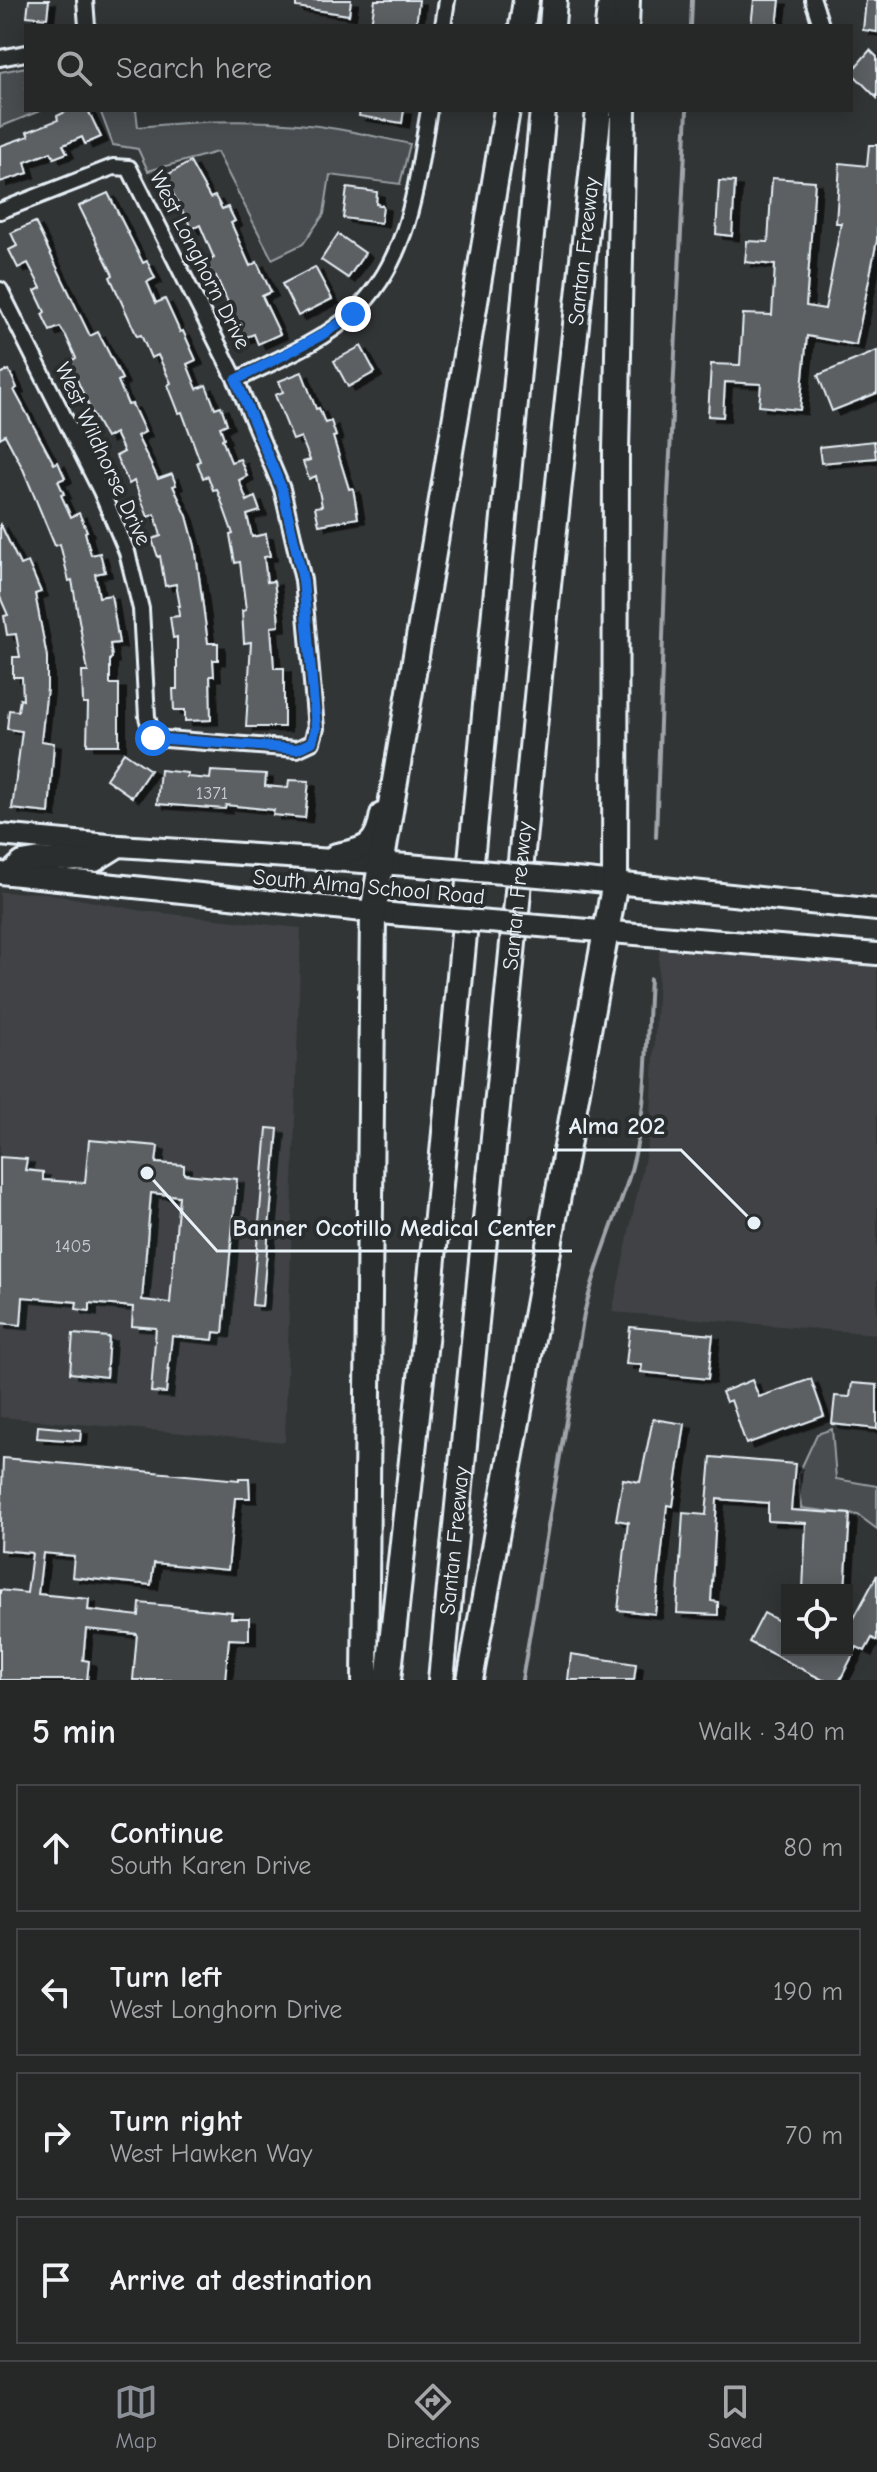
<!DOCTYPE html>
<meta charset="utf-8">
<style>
body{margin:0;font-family:"Comic Neue",sans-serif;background:#323434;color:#f1f3f6}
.controls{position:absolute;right:24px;bottom:24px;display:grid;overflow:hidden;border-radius:0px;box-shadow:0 4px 20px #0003}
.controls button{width:72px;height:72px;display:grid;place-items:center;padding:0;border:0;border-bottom:2px solid #424445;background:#262828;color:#f1f3f6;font:40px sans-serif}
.stop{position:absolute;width:24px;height:24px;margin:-18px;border:6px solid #1a73e8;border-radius:50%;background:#fff}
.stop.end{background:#1a73e8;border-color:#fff;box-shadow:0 2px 8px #0008}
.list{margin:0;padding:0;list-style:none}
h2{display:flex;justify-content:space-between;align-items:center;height:104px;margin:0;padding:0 32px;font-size:34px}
h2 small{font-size:26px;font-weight:400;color:#a4a6a8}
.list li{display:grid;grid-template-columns:52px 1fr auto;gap:24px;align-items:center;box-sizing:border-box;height:128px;margin:0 16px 16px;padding:0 16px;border:2px solid #424445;border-radius:0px}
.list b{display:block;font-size:30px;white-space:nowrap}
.list p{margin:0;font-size:26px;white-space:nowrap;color:#a4a6a8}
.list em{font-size:26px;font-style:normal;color:#a4a6a8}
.icon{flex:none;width:44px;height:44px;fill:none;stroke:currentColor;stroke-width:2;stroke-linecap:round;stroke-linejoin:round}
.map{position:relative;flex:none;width:877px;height:1680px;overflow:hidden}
.search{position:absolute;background:#262828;box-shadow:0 4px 20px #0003;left:24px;right:24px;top:24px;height:88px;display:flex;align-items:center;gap:20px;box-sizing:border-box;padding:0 28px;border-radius:0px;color:#a4a6a8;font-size:30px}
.sheet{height:680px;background:#262828}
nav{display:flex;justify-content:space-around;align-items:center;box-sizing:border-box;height:112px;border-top:2px solid #424445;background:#262828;font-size:22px;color:#a4a6a8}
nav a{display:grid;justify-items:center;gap:4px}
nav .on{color:#8c9099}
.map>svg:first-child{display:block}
.built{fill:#3f4244}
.green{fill:#494d4f;stroke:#989fa4;stroke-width:2}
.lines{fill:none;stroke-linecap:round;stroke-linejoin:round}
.stream{stroke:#9fa5aa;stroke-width:4}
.building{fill:#5c6063;stroke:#e8f1f8;stroke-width:2;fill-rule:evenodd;filter:url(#shadow)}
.street-casing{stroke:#e8f1f8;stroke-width:20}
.secondary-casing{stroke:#e8f1f8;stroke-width:26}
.highway-casing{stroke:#e8f1f8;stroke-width:30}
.street{stroke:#2a2d2e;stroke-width:14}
.secondary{stroke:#2a2d2e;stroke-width:20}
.highway{stroke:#2a2d2e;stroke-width:24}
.secondary-bridge-casing{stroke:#e8f1f8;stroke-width:26;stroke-linecap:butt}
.secondary-bridge{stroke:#2a2d2e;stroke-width:20}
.route{stroke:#1a73e8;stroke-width:10}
.labels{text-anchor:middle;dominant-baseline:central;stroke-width:8;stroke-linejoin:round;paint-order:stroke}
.number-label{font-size:18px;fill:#c5cdd3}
.street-label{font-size:22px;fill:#e8f1f8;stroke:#2a2d2e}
.leader{fill:none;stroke:#e8f1f8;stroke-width:3}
.callout-dot{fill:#e8f1f8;stroke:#2a2d2e;stroke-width:3}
.callout-label{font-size:24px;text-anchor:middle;font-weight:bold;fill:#e8f1f8;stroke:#2a2d2e;stroke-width:8;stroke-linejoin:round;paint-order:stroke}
</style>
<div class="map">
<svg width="877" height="1680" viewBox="0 0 877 1680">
<defs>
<filter id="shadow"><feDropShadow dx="7" dy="4.5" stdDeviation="0" flood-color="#0009"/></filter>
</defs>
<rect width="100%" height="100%" fill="#323536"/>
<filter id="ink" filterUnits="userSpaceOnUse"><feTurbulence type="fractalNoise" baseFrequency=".0125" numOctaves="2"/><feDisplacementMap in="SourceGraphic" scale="16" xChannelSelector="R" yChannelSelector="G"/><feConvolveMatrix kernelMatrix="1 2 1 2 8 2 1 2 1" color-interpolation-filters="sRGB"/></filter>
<g filter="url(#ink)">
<g class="built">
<path d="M0,892L47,893L143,911L301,928L285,1442L0,1417Z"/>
<path d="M660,938L877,954V1334L612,1312L650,1133Z"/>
</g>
<g class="green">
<path d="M26,67V110H42L0,127V72Z"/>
<path d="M100,110H136L138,127C203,120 272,118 337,129C362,133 386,139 410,144L400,184L330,175L324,214L303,244L272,259L217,152L148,171L138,149L113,145Z"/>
<path d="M832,1429L836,1479L877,1486V1529L858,1515L801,1508L798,1475L817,1434Z"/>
</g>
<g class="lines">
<g class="stream">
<path d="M691,26L692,0"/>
<path d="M656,837L668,495L687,110"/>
<path d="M522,1680L584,1314C595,1265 615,1222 630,1174C648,1112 646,1043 650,979"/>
</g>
</g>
<g class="building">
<path d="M29,0H49L47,18L27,16Z"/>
<path d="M296,0H351L349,15L296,7Z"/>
<path d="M375,0H419L416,26L371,25Z"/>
<path d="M754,0H780L777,26H751Z"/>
<path d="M866,0H877V32L863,30Z"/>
<path d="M870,50L877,57V98L851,72Z"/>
<path d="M69,110H88L101,137L85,144L82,137L63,145L67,153L54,158L51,152L25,162L28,173L0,182V146L29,136L27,132L58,120L57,116Z"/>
<path d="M360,110H404L402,123L359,116Z"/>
<path d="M869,145H877V240L856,345L807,336L800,410L759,406L761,384L725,382L723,417L708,416L711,364L740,365L743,314L772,315L775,265L745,262L747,241L768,242L772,178L815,181L806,306L825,309L841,223H836L840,163L867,166Z"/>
<path d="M190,162L210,198L215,196L222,209L228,207L235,221L231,223L250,266L257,262L271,292L262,296L280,334L258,344L254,334L244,338L216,276L213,278L206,262L214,258L200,225L192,229L164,177Z"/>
<path d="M719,181L735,182L732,236L716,234Z"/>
<path d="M347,188L377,192L376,204L383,206L381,223L343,218Z"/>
<path d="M108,193L143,263L147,261L155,278L147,282L156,303L165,299L180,332L183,331L196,360L187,364L197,389L206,385L215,408L221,406L227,424L220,427L224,438L222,439L231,462L240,459L247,476L239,480L247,501L255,497L260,511L247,515L252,537L266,534L270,556L264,557L267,582L274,581L278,613L279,626L271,627L274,668H284V727H246L251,642L244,643L242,611L246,610L240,562L235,563L230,535L233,534L217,489L213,490L208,476L203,478L197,462L200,461L182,412L179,413L168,385L171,383L158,355L151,358L141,335L137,336L110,277L113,275L79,206Z"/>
<path d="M35,222L90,336L98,332L115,365L122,379L118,381L128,405L132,404L145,432L137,436L158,479L172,474L176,485L173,486L187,516L195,546L208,643H218V660H213L214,676H210L211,720L185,721V710H174L173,689H177V637L173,638L170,617L179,616L178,606H180L176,584L165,586L160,556L158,557L152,539L161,536L155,514L148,517L134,481L129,484L116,456L124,452L115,433L106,438L91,411L69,362L76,358L66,336L60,327L50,331L42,314L45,312L35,291L41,288L28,263L18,268L9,250L17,246L11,233Z"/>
<path d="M338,234L365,253L348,278L321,260Z"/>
<path d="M315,267L332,299L298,316L282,284Z"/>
<path d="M361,346L375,372L348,387L334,361Z"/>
<path d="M877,351V393L832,411L818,375Z"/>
<path d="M9,370L17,388L14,390L54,464L58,462L65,478L58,481L64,494L61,495L71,517L79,513L87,531L85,532L91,555L100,553L105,572L95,574L99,597L111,595L119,643L110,644L112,658L110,659V684H119V745H87L88,704H83L82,672H88L72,580L69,581L60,544L55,546L23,469L5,435L0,438V374Z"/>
<path d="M302,372L316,409L319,408L325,423L331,421L336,436L333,437L349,489L353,488L358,518L319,525L315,507L322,506L316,476L309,479L303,462L310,460L301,437L293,440L275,395L283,392L279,381Z"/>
<path d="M874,441L876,458L821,463L819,447Z"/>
<path d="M0,523L20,565L28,562L41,592L35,594L47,657V688L41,741L54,743L49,813L12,809L22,731L7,729L9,710L18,711L20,699L23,700L22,677H13V657H20L16,634L7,635L4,616L8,615L0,597Z"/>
<path d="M124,752L150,770L132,797L106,779Z"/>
<path d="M160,770L188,773L187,777L210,779L211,771L266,774L265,786L288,788L289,780L309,781L305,818L273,815L274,810L226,805L225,809L157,804Z"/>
<path d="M267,1128L278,1129L262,1306L252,1305Z"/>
<path d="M89,1140L158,1146L156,1163L184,1165V1174L237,1179L223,1333L214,1332L213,1340L172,1336L166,1393L151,1392L156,1328L132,1326L133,1307L90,1303V1311L76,1309L77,1302L23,1297L21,1325L0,1323V1157L27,1159L25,1170L43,1172V1180L85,1183ZM151,1193L179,1196L170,1303L142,1300Z"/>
<path d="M630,1327L713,1335L708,1379L641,1372L642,1365L626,1364Z"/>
<path d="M73,1334L109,1337L106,1377L70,1373Z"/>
<path d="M811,1379L824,1416L746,1444L731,1400L726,1402L722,1392L752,1380L759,1397Z"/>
<path d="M852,1383L877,1385V1429L832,1424L835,1396L850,1397Z"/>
<path d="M653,1419L685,1424L673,1506L667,1505L655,1614L618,1610L628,1522L616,1520L623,1479L640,1482Z"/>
<path d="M38,1426L81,1430L80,1441L37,1438Z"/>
<path d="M711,1457L795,1464L791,1510L850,1514L845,1590H803L806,1523L768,1521V1503L717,1499L711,1601L718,1602V1615L677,1613L683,1513L706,1515Z"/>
<path d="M3,1458L239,1480V1478H249L250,1498H235L228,1570L154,1563L151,1585L72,1577L74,1556L43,1553L38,1594L89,1599L88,1610L139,1616L140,1603L232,1612L231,1618H249V1640L229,1639L225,1680H133L137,1634L86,1629L83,1660L89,1661L87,1680H0V1590L27,1593L32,1553L0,1550Z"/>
<path d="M877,1575V1641L872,1638L865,1651L857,1647L840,1680H823L749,1642L764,1613L787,1625V1650H847V1631Z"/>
<path d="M571,1654L636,1664L634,1680H568Z"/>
</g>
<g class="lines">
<g class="street-casing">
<g id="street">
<path d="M85,0L87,26"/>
<path d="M813,0L821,25"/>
<path d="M443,26L447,0"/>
<path d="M0,58L26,53"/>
<path d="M0,211L113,167L129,168L236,380L282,489L303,580L316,728L312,742L297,749L153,738L147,717L141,609L127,552L101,491L0,290"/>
<path d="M236,380C274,361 321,343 353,313C411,260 416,182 429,110"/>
</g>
</g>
<g class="secondary-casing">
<g id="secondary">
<path d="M0,835L119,846L408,865"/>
<path d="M336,854C366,849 376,845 381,814"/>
<path d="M0,873L402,915"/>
<path d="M9,874L22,862L40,859L95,861L119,846"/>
<path d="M586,880L877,910"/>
<path d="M564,928L877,954"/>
</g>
</g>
<g class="highway-casing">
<g id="highway">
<path d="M522,26L526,0"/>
<path d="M552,26L554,0"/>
<path d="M608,26L611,0"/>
<path d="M626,26L627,0"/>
<path d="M365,1680L373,913L507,110"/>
<path d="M388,1680L425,1341L543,110"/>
<path id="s1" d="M441,1680L547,595L599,110"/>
<path d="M470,1680L615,882L616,452L623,110"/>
</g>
</g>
<use href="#street" class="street"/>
<use href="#secondary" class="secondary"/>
<use href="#highway" class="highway"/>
<g class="secondary-bridge-casing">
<g id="secondary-bridge">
<path d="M408,865L586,880"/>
<path d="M402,915L564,928"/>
</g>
</g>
<use href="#secondary-bridge" class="secondary-bridge"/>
</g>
</g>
<g class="lines" filter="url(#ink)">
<path class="route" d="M153,738L297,749L312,742L316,728L303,580L282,489L236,380L320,336L353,314"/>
</g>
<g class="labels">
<g class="number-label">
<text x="212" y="793">1371</text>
<text x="73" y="1246">1405</text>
</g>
<g class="street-label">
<text stroke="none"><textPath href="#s1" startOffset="1436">Santan Freeway</textPath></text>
<text transform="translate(200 260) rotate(63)">West Longhorn Drive</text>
<text transform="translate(103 454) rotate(65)">West Wildhorse Drive</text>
<text transform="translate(369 887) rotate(5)">South Alma School Road</text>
<text stroke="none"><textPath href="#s1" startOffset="788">Santan Freeway</textPath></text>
<text stroke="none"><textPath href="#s1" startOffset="140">Santan Freeway</textPath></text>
</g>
</g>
<path class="leader" d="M754 1223L681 1150H553M147 1173L217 1251H572"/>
<g class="callout-dot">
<circle cx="754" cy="1223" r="8"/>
<circle cx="147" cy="1173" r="8"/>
</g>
<g class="callout-label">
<text x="617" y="1134">Alma 202</text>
<text x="394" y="1236">Banner Ocotillo Medical Center</text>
</g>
</svg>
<div class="controls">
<button><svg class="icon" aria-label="locate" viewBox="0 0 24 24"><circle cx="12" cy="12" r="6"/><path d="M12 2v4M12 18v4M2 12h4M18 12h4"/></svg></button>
</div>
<div class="stop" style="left:153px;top:738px"></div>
<div class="stop end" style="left:353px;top:314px"></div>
<div class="search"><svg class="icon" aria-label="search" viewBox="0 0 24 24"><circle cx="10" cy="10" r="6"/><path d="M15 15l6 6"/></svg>Search here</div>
</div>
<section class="sheet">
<h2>5 min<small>Walk · 340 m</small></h2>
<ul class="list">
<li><svg class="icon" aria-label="ahead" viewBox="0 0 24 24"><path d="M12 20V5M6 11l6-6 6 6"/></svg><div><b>Continue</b><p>South Karen Drive</p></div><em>80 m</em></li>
<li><svg class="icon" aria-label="left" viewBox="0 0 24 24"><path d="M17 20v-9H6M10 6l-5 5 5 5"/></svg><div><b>Turn left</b><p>West Longhorn Drive</p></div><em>190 m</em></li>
<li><svg class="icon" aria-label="right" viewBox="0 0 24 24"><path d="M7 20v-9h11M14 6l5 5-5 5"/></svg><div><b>Turn right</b><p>West Hawken Way</p></div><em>70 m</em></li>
<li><svg class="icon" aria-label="arrive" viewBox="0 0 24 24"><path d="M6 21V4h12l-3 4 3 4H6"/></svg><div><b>Arrive at destination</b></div></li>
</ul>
</section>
<nav>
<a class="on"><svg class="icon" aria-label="map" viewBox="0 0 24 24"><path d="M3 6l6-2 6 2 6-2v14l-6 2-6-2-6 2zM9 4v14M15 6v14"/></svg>Map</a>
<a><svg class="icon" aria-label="directions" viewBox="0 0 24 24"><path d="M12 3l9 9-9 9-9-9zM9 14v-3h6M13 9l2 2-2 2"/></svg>Directions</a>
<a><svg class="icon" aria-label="saved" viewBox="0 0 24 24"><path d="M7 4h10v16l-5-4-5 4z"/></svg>Saved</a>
</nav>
